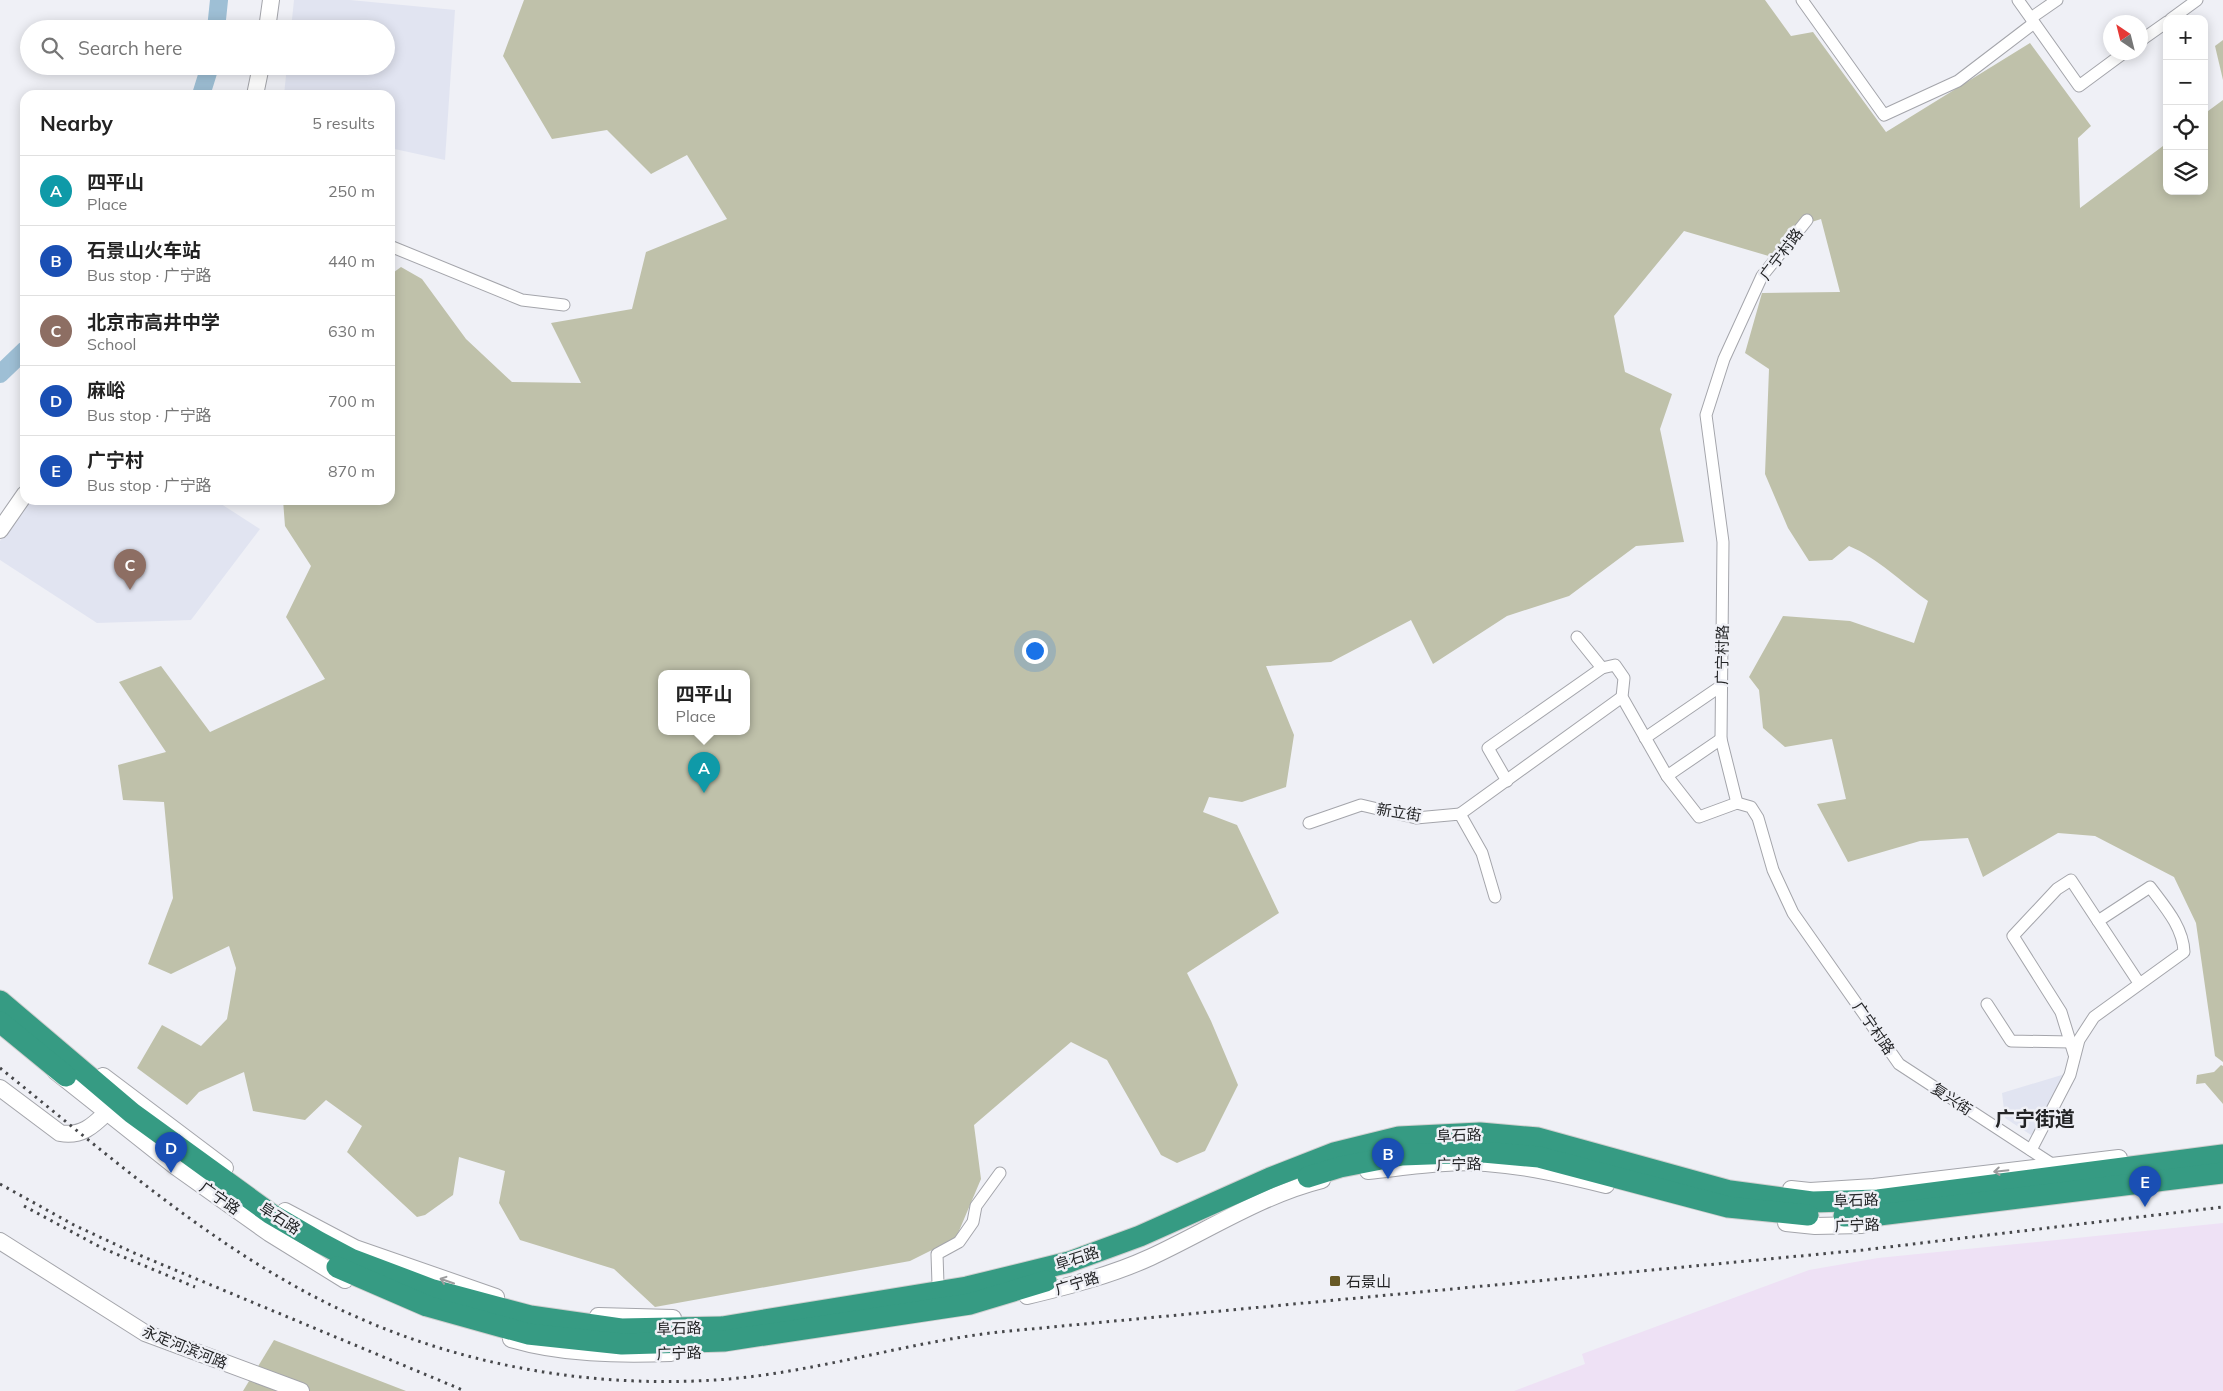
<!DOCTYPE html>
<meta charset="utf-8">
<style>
body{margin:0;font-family:Mulish,"Noto Sans SC",sans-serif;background:#f6f6f6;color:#222}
.controls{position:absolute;right:15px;top:15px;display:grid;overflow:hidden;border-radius:10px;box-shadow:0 2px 12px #0003}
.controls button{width:45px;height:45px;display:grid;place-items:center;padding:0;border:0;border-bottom:1px solid #e0e0e0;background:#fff;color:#222;font:25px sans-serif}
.compass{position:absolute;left:2103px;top:15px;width:45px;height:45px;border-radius:50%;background:#fff;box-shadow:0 2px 12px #0003;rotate:325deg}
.you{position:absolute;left:1034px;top:650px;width:18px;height:18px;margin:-12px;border:4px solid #fff;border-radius:50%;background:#1a73e8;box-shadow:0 0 0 8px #1a73e833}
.badge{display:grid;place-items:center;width:32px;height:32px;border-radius:50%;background:#665825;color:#fff;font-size:16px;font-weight:700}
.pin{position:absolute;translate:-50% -41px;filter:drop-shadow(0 1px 2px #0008)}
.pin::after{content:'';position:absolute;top:26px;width:18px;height:15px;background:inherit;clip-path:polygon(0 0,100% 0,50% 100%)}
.popup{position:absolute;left:658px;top:670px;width:92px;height:65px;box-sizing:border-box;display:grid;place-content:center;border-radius:10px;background:#fff;filter:drop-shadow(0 1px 4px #0005);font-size:16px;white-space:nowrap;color:#767676}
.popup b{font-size:19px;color:#222}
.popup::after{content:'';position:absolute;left:50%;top:100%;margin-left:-10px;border:10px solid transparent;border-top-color:#fff}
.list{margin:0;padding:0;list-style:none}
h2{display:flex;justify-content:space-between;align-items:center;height:65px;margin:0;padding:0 20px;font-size:21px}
h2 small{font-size:16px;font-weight:400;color:#767676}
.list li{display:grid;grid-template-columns:32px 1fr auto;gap:15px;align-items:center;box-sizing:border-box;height:70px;padding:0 20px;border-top:1px solid #e0e0e0}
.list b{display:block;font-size:19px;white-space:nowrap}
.list p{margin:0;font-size:16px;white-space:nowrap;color:#767676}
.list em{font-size:16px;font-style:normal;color:#767676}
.icon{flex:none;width:28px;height:28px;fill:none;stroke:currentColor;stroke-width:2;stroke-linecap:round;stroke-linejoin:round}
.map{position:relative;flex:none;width:2223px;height:1391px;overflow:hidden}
.search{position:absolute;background:#fff;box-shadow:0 2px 12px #0003;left:20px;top:20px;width:375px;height:55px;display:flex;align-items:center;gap:12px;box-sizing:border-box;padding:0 18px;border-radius:28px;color:#767676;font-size:19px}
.panel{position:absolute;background:#fff;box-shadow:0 2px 12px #0003;left:20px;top:90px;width:375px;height:415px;border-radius:15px}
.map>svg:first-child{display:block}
.built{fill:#e1e4f1}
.industrial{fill:#eee1f5}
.green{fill:#bfc1aa;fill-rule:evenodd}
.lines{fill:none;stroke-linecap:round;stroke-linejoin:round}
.river{stroke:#9ebfd5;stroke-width:18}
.street-casing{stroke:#a4a5ab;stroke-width:13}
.secondary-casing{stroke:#a4a5ab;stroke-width:18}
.highway-casing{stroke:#cfcfcf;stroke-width:23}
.street{stroke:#fff;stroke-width:11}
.secondary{stroke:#fff;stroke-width:16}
.highway{stroke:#369b83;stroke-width:21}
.rail{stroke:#47484b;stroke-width:3;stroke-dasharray:2.5 5;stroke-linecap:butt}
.oneway{stroke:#9c9c9d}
.poi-dot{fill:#665825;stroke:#eff0f6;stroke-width:2}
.labels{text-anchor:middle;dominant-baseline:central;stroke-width:5;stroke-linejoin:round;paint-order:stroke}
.street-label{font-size:15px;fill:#232426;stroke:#eff0f6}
.poi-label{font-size:15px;fill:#232426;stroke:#eff0f6;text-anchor:start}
.district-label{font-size:20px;font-weight:bold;fill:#232426;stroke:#eff0f6}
</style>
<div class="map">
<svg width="2223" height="1391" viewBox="0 0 2223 1391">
<rect width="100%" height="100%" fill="#eff0f6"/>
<g class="built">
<path d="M294,0H350L455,10L445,160L390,148V95H284L287,66H386V29H291Z"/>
<path d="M29,500H215L260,529L191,620L97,623L0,560V541Z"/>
<path d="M2065,1074L2034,1137L2005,1118L2002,1093Z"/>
</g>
<path class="industrial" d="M2223,1223V1391H1514L1585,1364L1582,1354L1809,1270L1878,1258Z"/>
<g class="green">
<path d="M524,0H1765L1791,36L1813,32L1886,132L2030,43L2091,126L2078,138L2080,208L2167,143V191H2204V114L2223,100V1062L2215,1056L2196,923L2174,877L2095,836L2058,833L1983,877L1968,838L1920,841L1848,862L1817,804L1846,799L1832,739L1785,747L1763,728L1759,690L1749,677L1783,616L1850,621L1914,643L1928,601C1902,583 1878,558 1849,546L1832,560L1809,561L1788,528L1765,474L1769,369L1745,353L1762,293L1840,292L1821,219L1796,227L1772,257L1684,231L1614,316L1625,372L1672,394L1660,429L1684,542L1636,546L1569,596L1507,616L1433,664L1411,620L1331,662L1266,666L1294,735L1286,787L1242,802L1209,797L1203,812L1237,825L1279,913L1187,973L1211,1021L1238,1085L1205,1151L1177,1163L1161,1155L1107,1060L1071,1042L974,1125L981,1179L956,1238L910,1261L655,1307L614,1269L520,1240L499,1203L505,1171L459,1157L453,1195L425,1215L417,1217L347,1152L362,1126L326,1100L305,1120L253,1111L244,1072L199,1092L187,1105L137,1068L162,1025L201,1046L227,1019L236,968L229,946L171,974L148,964L173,898L164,802L123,800L118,765L166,752L119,682L161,666L210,732L325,679L286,617L311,566L285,526L283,500H390V275L401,267L422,279L466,339L512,382L581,383L551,323L632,309L646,252L727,219L687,155L651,174L607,130L552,139L503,56ZM662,674H746V732H662Z"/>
<path d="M2223,40V80L2215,46Z"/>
<path d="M2221,1065L2223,1066V1104L2205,1083L2196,1084L2197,1075L2214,1072Z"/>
<path d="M274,1340L406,1391H243Z"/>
</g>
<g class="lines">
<g class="river">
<path d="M216,29L219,0"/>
<path d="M201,95L210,66"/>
<path d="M0,374L25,350"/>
</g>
<g class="street-casing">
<g id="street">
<path d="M1802,0L1884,115L1958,81L2034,23"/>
<path d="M2018,0L2079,86L2125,52"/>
<path d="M2031,18L2057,0"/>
<path d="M2171,19L2197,0"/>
<path d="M2140,41L2167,22"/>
<path d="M390,246L522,300L564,305"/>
<path d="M1577,637L1602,668L1615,665L1624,678L1622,697L1667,776L1699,817L1737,803"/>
<path d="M1645,738L1721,686"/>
<path d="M1667,776L1721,739"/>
<path d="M1507,781L1488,748L1602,668"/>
<path d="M1737,803L1721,739L1723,542L1706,415L1724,359L1762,276L1807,220"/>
<path d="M1737,803L1751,807L1758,818L1773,870L1793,913L1899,1064L2055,1166"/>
<path d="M1460,814L1622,697"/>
<path d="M1309,823L1361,805L1416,818L1460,814L1482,853L1495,897"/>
<path d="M1987,1004L2011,1041L2071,1042"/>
<path d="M2074,1054L2061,1012L2013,936L2057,889L2071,880L2098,921"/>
<path d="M2031,1150L2070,1075L2079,1040L2094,1017L2184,952C2183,927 2165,907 2150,887L2098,921L2139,983"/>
<path d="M938,1284L937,1254L959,1242L973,1222L976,1206L1000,1173"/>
</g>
</g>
<g class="secondary-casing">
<g id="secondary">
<path d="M267,29L271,0"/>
<path d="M255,95L261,66"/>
<path d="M0,530L25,494"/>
<path d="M55,1071L176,1167L269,1233L345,1280"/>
<path d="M103,1076L225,1168"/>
<path d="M0,1088L60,1133C81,1137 93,1126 107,1112"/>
<path d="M1368,1171C1407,1167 1447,1160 1486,1163C1527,1166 1566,1175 1606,1185"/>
<path d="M1791,1189L1810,1191L1874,1187L2119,1158"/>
<path d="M285,1211L355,1248L496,1297"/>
<path d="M1786,1223L1815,1226L1862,1225"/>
<path d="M0,1241L145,1333L301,1391"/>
<path d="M1027,1296C1069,1286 1112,1275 1151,1257C1207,1231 1262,1195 1322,1180"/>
<path d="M598,1316L673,1318"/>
<path d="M511,1339C562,1354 618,1355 671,1353"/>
</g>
</g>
<g class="highway-casing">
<g id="highway">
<path d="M0,1001L132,1113L271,1214L319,1242L351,1259L433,1290L530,1316L621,1329L722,1327L967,1287L1069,1262L1140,1236L1270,1178L1334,1153L1399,1137L1480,1133L1538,1138L1730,1191L1812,1202L1878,1200L2223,1155"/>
<path d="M0,1022L66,1076"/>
<path d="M1308,1177L1340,1167L1402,1155L1483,1152L1539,1157L1728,1207L1808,1215"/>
<path d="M1844,1216L1879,1215L2223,1173"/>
<path d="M337,1267L427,1306L528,1334L622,1344L724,1341L970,1304L1046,1281"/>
</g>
</g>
<use href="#street" class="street"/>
<use href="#secondary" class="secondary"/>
<use href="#highway" class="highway"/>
<g class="rail">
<path d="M0,1068C97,1146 191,1229 300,1289C431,1361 581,1391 729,1379C820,1371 909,1342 999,1332L1863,1250L2223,1207"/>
<path d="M0,1184L74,1225L132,1252L465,1391"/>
<path d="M24,1206L102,1248L195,1287"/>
</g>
</g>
<defs><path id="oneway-shaft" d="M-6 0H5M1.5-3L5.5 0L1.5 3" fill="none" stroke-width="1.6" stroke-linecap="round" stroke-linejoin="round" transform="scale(1.25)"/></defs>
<g class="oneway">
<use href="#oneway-shaft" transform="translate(2001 1171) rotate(174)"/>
<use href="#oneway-shaft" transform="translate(447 1281) rotate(-161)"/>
</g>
<rect class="poi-dot" x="1329" y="1275" width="12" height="12" rx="2.5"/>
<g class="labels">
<g class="street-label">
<text transform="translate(1781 254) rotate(-53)">广宁村路</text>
<text transform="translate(1722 655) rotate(-89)">广宁村路</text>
<text transform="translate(1399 812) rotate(9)">新立街</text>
<text transform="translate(1874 1028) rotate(55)">广宁村路</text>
<text transform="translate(1952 1099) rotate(33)">复兴街</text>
<text transform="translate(1459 1135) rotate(-2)">阜石路</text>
<text transform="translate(1459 1164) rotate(-1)">广宁路</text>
<text transform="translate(220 1198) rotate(35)">广宁路</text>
<text transform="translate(1856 1200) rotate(-2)">阜石路</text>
<text transform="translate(280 1218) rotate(33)">阜石路</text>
<text transform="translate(1857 1225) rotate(-2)">广宁路</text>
<text transform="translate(1077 1258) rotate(-18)">阜石路</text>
<text transform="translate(1077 1283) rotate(-17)">广宁路</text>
<text transform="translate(679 1328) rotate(-1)">阜石路</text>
<text transform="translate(185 1347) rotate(22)">永定河滨河路</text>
<text transform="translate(679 1353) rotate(-2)">广宁路</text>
</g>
<g class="poi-label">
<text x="1346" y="1281">石景山</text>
</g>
<g class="district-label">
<text x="2035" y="1118">广宁街道</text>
</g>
</g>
</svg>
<div class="controls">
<button>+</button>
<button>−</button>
<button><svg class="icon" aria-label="locate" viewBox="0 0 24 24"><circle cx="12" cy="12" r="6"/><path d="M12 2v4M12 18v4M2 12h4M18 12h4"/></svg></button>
<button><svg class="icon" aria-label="layers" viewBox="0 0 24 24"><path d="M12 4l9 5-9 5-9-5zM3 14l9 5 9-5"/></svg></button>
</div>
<svg class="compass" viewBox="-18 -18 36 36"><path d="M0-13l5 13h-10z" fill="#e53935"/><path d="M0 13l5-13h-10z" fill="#767676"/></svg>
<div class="you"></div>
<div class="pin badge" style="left:704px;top:793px;background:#0f9aa8">A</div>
<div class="popup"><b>四平山</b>Place</div>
<div class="pin badge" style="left:1388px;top:1179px;background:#1a4fb4">B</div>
<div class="pin badge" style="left:130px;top:590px;background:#8d6e63">C</div>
<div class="pin badge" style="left:171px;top:1173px;background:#1a4fb4">D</div>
<div class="pin badge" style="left:2145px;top:1207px;background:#1a4fb4">E</div>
<div class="search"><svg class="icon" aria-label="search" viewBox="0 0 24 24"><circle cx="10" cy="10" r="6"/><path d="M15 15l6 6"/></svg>Search here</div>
<section class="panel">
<h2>Nearby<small>5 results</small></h2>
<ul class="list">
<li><span class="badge" style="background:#0f9aa8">A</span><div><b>四平山</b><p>Place</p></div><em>250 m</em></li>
<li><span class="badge" style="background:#1a4fb4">B</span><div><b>石景山火车站</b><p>Bus stop · 广宁路</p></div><em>440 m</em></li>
<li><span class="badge" style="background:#8d6e63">C</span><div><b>北京市高井中学</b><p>School</p></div><em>630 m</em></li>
<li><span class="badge" style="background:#1a4fb4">D</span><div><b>麻峪</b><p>Bus stop · 广宁路</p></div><em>700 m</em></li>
<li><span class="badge" style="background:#1a4fb4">E</span><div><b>广宁村</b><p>Bus stop · 广宁路</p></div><em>870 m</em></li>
</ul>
</section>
</div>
